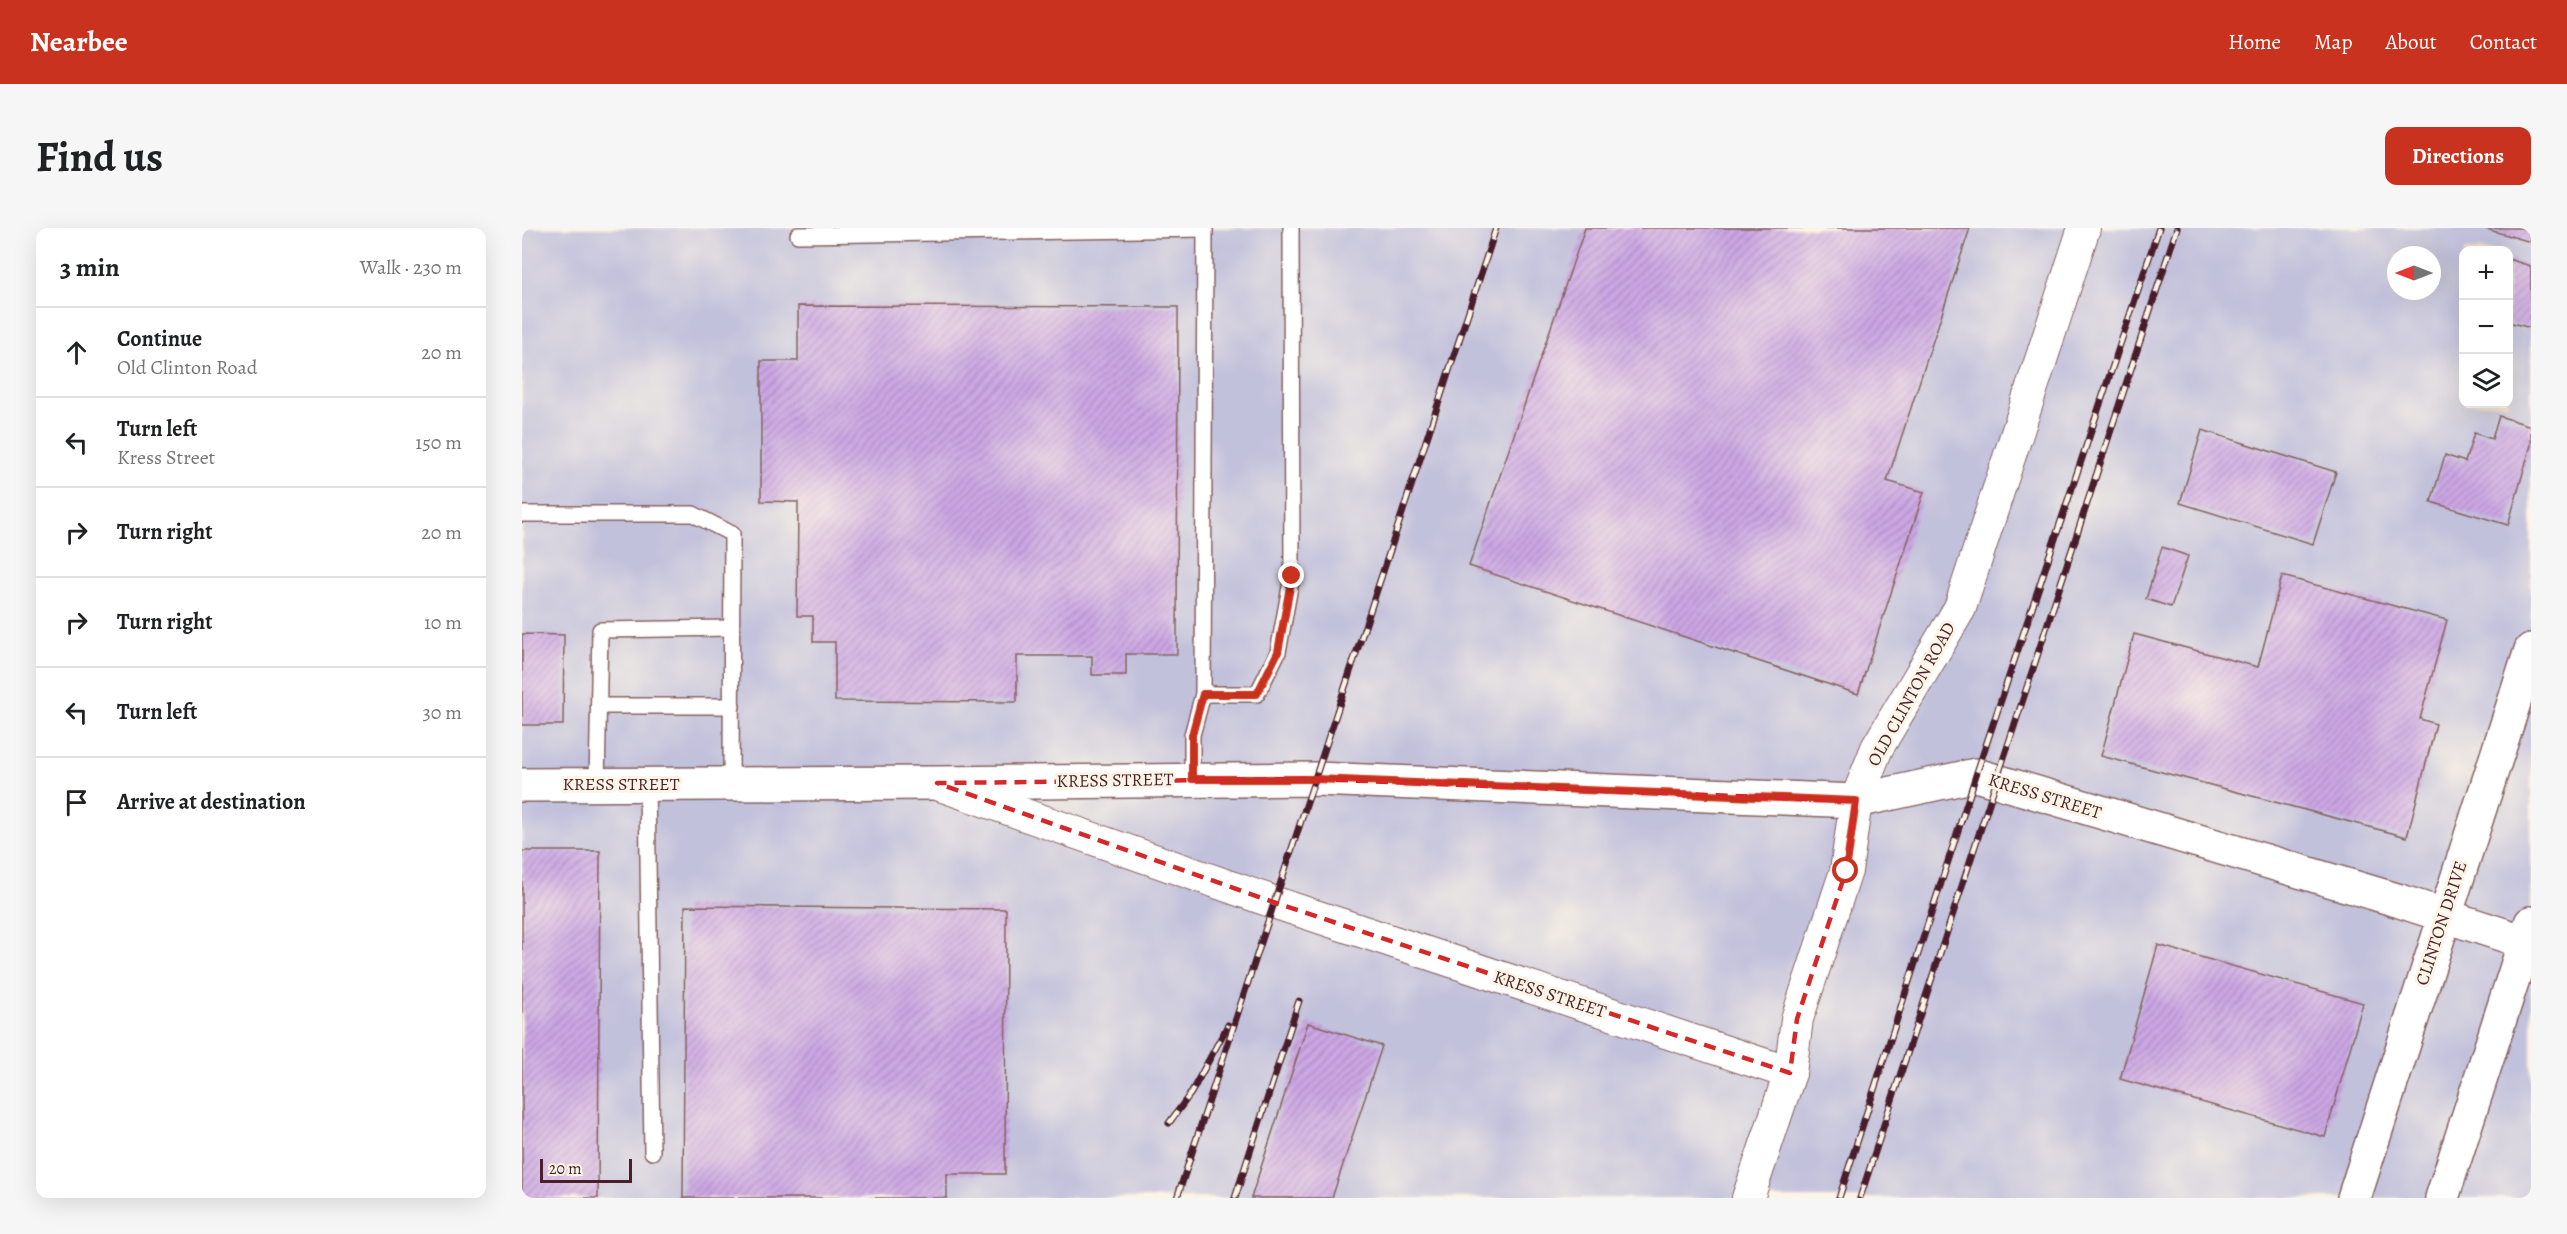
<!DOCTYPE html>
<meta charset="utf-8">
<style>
body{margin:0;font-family:Alegreya,serif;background:#f6f6f6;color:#202124}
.controls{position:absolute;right:18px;top:18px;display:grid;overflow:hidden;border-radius:12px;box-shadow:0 6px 24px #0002}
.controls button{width:54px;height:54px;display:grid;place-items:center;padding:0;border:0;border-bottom:2px solid #e0e0e0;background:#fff;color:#202124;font:30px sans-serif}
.compass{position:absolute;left:1865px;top:18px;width:54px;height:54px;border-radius:50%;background:#fff;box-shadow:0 6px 24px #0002;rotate:270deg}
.scale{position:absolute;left:18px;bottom:15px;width:92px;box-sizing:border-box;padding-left:6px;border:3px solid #4a1f2b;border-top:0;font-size:16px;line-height:21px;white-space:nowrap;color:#4a1f2b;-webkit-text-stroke:4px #fcf5e5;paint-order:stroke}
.stop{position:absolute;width:18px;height:18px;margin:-14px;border:4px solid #c8321e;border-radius:50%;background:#fff}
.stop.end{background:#c8321e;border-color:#fff;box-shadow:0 2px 6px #0008}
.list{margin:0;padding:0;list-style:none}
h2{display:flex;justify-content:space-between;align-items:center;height:78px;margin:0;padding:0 24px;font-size:26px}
h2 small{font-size:20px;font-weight:400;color:#757577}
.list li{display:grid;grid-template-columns:39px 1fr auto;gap:18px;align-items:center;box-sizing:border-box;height:90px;padding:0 24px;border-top:2px solid #e0e0e0}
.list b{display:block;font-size:22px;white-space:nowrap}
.list p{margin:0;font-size:20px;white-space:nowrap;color:#757577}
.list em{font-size:20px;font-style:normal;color:#757577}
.icon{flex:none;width:33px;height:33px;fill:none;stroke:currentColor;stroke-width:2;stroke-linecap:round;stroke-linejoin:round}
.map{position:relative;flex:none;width:2009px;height:970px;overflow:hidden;border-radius:12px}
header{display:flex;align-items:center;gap:36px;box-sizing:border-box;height:84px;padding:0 30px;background:#c8321e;color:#fff}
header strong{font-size:28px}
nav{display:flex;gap:33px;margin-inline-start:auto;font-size:21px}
.intro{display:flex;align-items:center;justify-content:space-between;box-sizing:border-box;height:144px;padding:0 36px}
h1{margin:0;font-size:42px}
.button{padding:15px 27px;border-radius:12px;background:#c8321e;color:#fff;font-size:21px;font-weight:700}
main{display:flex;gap:36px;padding:0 36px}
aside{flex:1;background:#fff;border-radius:12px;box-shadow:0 6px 24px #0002}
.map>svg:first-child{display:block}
.industrial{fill:#c2c1dc;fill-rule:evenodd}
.building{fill:url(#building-hatch)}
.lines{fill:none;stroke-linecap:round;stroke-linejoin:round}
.lane-casing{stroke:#85625f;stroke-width:18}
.street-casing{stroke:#85625f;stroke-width:34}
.secondary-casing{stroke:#85625f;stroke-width:36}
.lane{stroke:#fff;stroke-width:15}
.street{stroke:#fff;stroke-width:32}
.secondary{stroke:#fff;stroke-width:33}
.rail-casing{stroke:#4a1f2b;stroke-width:7}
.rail{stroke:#fcf5e5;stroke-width:4.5;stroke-dasharray:14;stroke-linecap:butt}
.route{stroke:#c8321e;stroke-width:8}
.marked{fill:none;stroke:#d62828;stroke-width:4.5;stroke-dasharray:12 8;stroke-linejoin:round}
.labels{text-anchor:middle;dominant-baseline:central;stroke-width:6;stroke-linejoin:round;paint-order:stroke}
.street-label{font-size:18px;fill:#4a1f2b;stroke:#fcf5e5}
</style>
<header>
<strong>Nearbee</strong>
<nav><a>Home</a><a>Map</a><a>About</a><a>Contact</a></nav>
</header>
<div class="intro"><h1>Find us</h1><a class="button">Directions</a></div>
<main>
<aside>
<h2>3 min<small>Walk · 230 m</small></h2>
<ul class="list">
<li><svg class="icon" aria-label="ahead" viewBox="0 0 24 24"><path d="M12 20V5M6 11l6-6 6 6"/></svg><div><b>Continue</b><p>Old Clinton Road</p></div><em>20 m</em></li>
<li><svg class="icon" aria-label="left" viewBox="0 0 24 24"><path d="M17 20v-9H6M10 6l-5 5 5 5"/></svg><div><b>Turn left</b><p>Kress Street</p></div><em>150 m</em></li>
<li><svg class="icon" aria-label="right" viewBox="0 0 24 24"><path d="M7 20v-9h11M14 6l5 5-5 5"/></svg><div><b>Turn right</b></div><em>20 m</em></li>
<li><svg class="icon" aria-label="right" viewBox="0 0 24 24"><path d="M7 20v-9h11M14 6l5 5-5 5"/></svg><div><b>Turn right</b></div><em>10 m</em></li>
<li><svg class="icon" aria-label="left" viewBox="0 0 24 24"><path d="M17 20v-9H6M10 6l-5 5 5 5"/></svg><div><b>Turn left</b></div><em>30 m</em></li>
<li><svg class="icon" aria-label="arrive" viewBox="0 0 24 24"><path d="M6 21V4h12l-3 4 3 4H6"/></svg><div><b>Arrive at destination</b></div></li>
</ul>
</aside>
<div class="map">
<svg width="2009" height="970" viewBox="0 0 2009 970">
<defs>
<pattern id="building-hatch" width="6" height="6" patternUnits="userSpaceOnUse" patternTransform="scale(1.5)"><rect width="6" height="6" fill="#cca7e5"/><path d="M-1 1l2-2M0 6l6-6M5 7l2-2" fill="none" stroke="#a887ba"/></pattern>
</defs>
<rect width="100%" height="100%" fill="#fcf5e5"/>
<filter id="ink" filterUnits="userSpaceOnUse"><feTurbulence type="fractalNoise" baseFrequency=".0167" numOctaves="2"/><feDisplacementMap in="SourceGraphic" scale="12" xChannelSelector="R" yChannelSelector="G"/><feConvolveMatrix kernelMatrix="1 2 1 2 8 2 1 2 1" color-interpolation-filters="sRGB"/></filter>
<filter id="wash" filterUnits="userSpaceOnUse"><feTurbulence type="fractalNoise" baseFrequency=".008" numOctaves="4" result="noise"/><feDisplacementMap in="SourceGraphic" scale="24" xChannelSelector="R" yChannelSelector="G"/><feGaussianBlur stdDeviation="1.35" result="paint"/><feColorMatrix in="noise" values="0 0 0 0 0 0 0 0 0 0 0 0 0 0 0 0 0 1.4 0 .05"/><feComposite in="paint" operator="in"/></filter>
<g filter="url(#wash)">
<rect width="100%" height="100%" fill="#f3dec0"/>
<path class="industrial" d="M0,0H2009V970H0ZM1942,22H1986V176H1942ZM1874,27H1910V63H1874Z"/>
<g id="blocks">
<g class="building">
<path d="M1063,0H1448L1365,253L1402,264L1336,466L947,338Z"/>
<path d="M2009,0V14L1964,1V0Z"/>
<path d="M1986,31L2009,38V100L1986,94Z"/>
<path d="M276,78L656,79L655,426H604V447H570V428H495V474L313,473V414H291V388H275L276,274L239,273V133H276Z"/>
<path d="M1977,188L2009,198V217L1986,297L1909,274L1923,227L1943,234L1952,205L1970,211Z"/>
<path d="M1680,202L1814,244L1791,316L1658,275Z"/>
<path d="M1640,319L1666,328L1649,379L1624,371Z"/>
<path d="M1760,348L1925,392L1898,491L1914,496L1885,609L1579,528L1612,406L1736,439Z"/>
<path d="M0,406L42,407L41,497H0Z"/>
<path d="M0,623H78L76,970H0Z"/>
<path d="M163,678L484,681L483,946H425V970H161Z"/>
<path d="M1636,717L1841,775L1803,909L1598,851Z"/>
<path d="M786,795L860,818L810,970H729Z"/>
</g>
</g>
</g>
<g filter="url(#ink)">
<use href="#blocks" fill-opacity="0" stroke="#85625f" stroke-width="1.5"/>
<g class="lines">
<g class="lane-casing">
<g id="lane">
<path d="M276,7L682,1"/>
<path d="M0,286H171L210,306L209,556"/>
<path d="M681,466H735L756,424L770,348L769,0"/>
<path d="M78,478H210"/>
<path d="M670,551V507L681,466L683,0"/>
<path d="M75,556L78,402L209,400"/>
<path d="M125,556L130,924"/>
</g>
</g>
<g class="street-casing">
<g id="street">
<path d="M418,557L754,675L1268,845"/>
<path d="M1226,970L1268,845L1275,791L1324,643L1334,573L1355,520L1438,380L1562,0"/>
</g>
</g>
<g class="secondary-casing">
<g id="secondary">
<path d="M0,557L415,555L794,551L1334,573L1454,547L1878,673L2003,714"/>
<path d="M1832,970L2009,422"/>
<path d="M1920,970L2009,695"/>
</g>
</g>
<use href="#lane" class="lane"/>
<use href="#street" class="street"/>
<use href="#secondary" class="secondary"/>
<g class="rail-casing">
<g id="rail">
<path d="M647,895L669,865L706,797"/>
<path d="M655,970L974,0"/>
<path d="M713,970L777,773"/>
<path d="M1317,970L1454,547L1637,0"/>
<path d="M1338,970L1655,0"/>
</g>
</g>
<use href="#rail" class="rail"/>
</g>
</g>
<g class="lines" filter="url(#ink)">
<path class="route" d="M770,348L756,424L735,466H681L670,507V551H794L1334,573L1324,643"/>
</g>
<path class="marked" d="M794,551L1334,573L1324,643L1275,791L1268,845L754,675L415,555Z"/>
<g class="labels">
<g class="street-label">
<text transform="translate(1389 466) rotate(-61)">OLD CLINTON ROAD</text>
<text transform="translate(593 552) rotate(-1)">KRESS STREET</text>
<text x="99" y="556">KRESS STREET</text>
<text transform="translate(1523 568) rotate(17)">KRESS STREET</text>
<text transform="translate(1919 695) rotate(-72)">CLINTON DRIVE</text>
<text transform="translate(1028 766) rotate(18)">KRESS STREET</text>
</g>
</g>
</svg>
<div class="controls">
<button>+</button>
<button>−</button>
<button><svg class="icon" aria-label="layers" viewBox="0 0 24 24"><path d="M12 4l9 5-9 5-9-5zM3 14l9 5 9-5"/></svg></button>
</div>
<svg class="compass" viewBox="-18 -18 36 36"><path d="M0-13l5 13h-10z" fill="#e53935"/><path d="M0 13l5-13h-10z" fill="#757577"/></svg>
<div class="scale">20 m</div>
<div class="stop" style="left:1324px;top:643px"></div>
<div class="stop end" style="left:770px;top:348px"></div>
</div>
</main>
